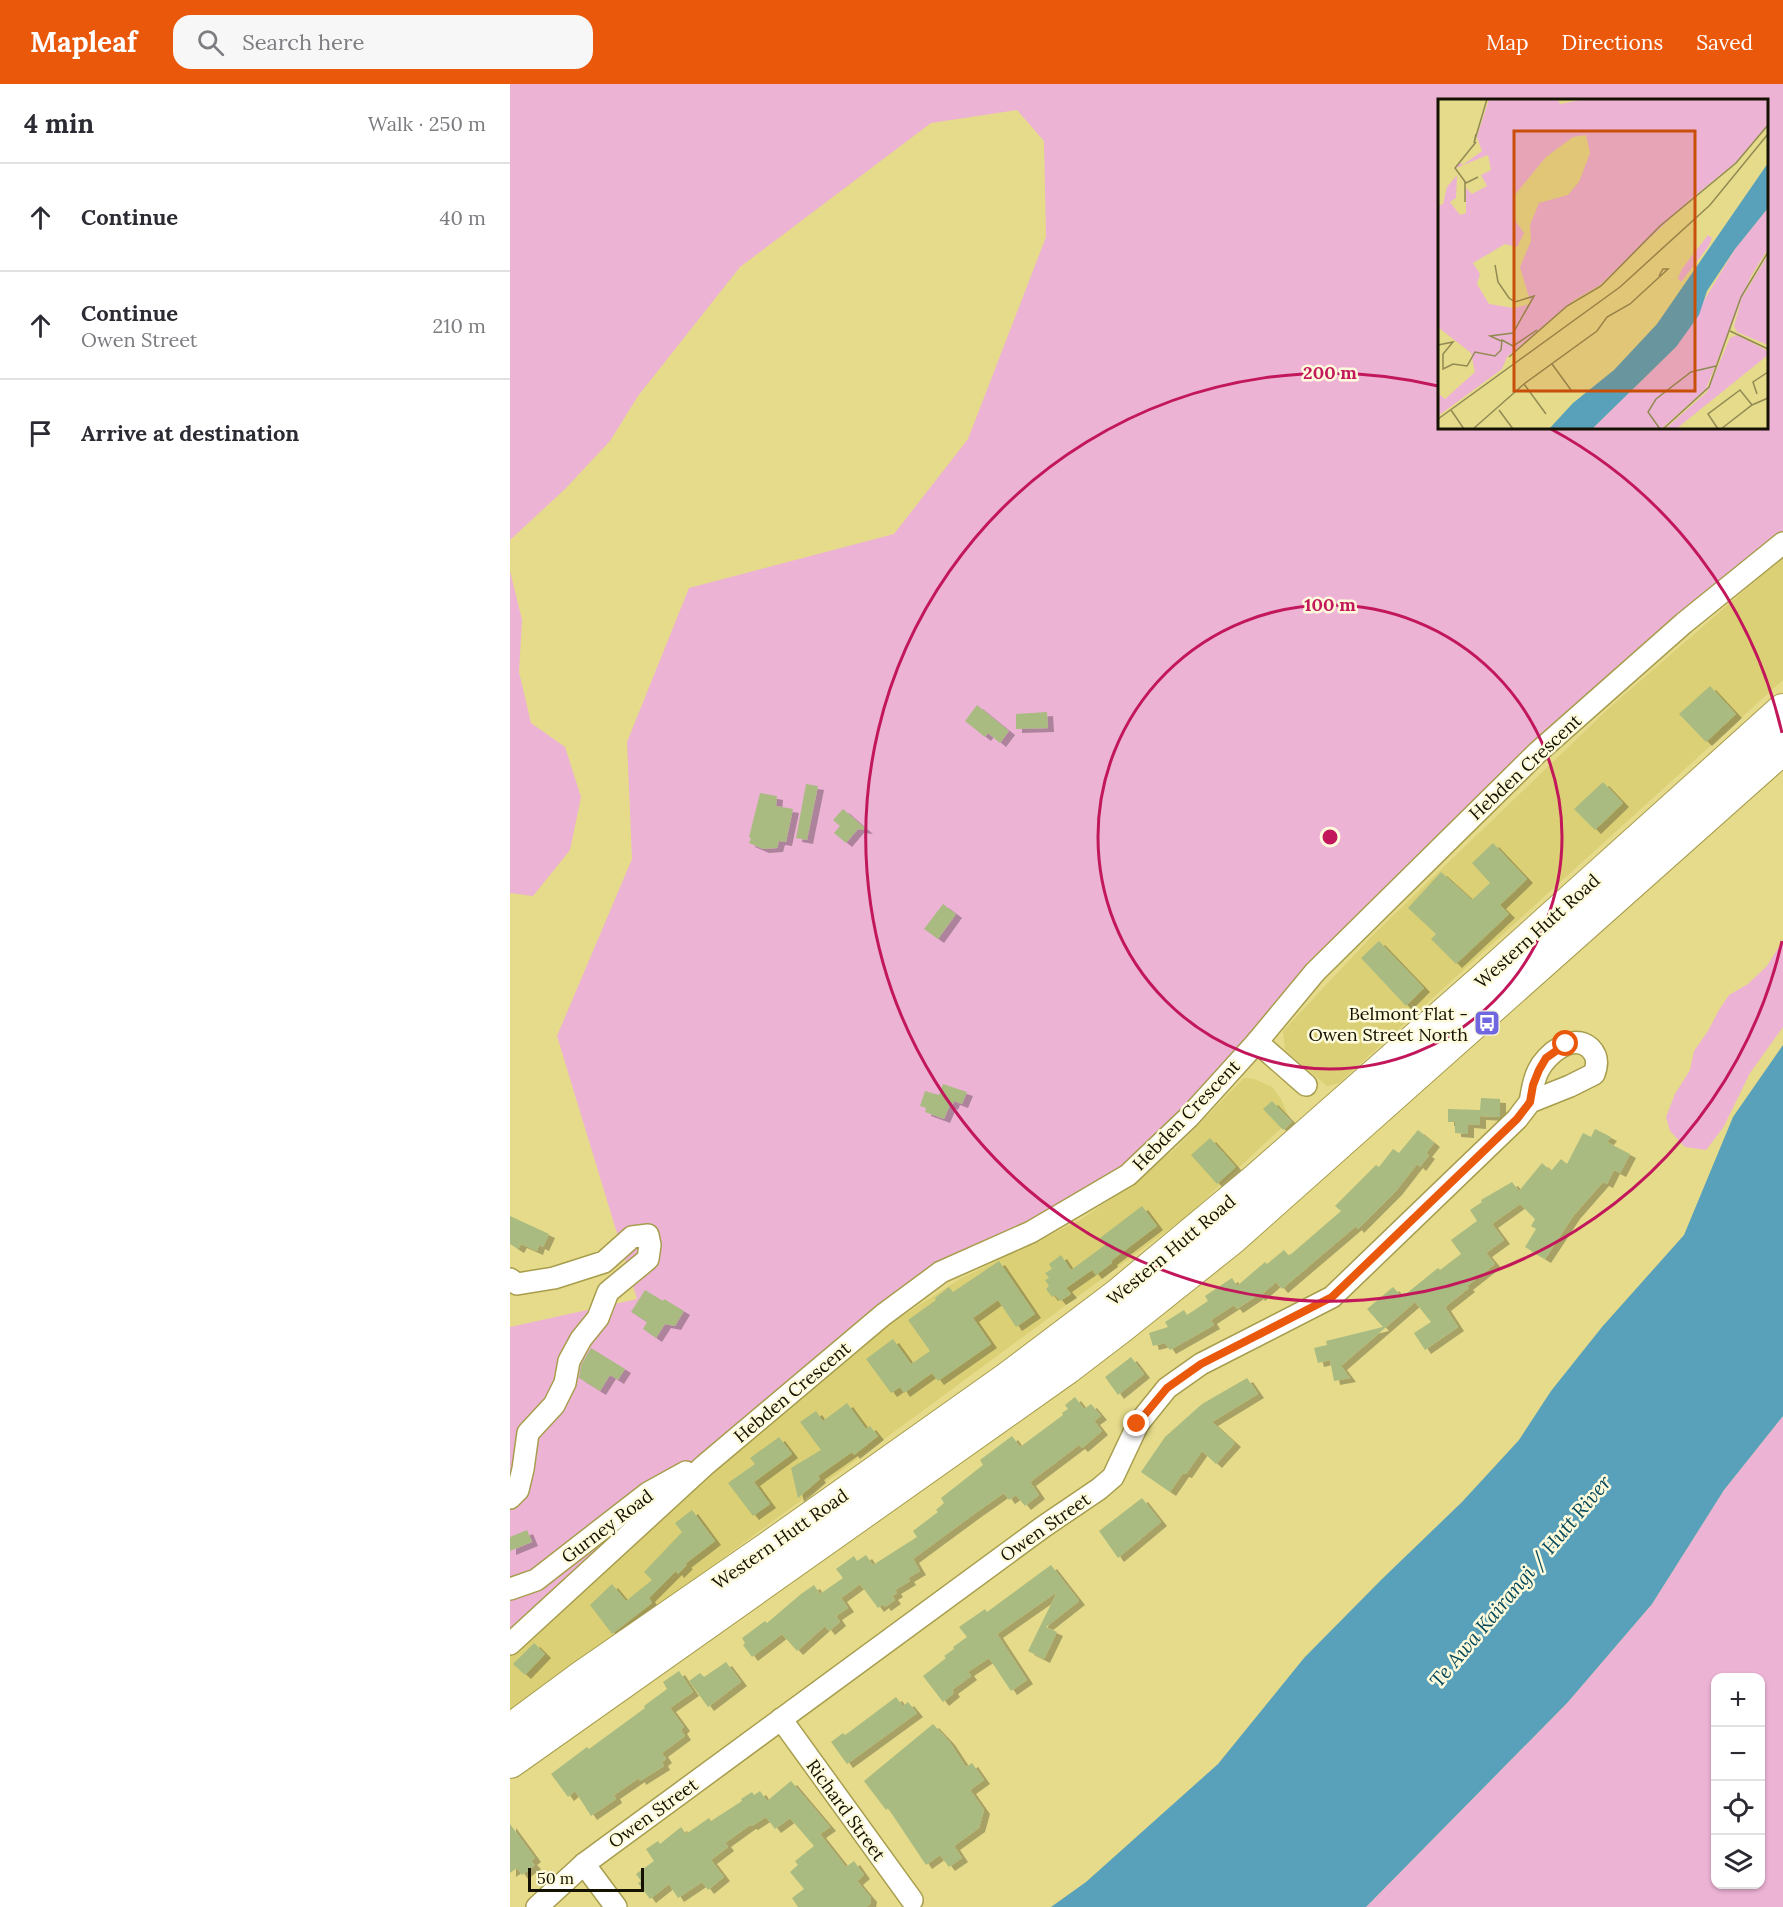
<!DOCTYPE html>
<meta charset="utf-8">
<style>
body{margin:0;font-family:Lora,serif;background:#f7f7f7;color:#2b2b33}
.controls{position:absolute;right:18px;bottom:18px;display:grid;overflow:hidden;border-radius:12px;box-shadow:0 2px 4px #0004}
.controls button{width:54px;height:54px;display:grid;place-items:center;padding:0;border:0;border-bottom:2px solid #e1e1e2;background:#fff;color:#2b2b33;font:30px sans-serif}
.scale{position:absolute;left:18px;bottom:15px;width:116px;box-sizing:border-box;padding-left:6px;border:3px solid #141100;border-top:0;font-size:16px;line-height:21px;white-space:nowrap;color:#141100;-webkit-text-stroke:4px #fefbdc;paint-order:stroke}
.stop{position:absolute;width:18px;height:18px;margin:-14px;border:4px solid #ea580c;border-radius:50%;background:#fff}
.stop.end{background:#ea580c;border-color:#fff;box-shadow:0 2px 6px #0008}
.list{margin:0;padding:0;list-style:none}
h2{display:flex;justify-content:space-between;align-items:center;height:78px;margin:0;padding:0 24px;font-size:26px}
h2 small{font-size:20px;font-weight:400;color:#7c7c81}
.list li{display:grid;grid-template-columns:39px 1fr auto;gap:18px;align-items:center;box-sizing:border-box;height:108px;padding:0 24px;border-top:2px solid #e1e1e2}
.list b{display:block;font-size:22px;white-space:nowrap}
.list p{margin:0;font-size:20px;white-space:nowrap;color:#7c7c81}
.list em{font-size:20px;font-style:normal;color:#7c7c81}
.icon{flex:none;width:33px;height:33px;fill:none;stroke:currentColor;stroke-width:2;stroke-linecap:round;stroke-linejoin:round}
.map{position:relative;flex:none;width:1273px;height:1823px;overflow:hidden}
header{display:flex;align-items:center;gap:36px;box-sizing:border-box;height:84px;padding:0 30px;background:#ea580c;color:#fff}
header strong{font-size:28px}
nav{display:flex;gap:33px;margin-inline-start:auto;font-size:21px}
.search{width:420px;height:54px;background:#f7f7f7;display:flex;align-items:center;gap:15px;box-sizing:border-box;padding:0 21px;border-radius:18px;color:#7c7c81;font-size:22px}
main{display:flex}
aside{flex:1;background:#fff}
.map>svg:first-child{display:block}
.built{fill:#dbd076}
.green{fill:#ecb3d5;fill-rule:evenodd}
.water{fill:#59a1ba}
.building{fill:#a9bb81;filter:url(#shadow)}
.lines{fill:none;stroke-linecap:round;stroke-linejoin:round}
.minor-casing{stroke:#a79d4d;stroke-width:24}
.highway-casing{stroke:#a79d4d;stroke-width:34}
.minor{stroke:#fff;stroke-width:21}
.highway{stroke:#fff;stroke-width:32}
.route{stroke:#ea580c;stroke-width:8}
.ring{fill:none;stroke:#c2185b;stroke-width:3}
.labels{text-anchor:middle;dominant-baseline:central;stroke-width:5;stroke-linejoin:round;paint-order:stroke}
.street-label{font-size:18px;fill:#141100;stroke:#fefbdc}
.poi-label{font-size:18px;fill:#141100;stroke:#fefbdc;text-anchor:end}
.water-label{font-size:20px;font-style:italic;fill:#06485a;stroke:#fefbdc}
.inset-road{fill:none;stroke:#918a53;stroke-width:1.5}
.view{fill:#c84e0a;fill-opacity:0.15;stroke:#c84e0a;stroke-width:3}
.inset-edge{fill:none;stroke:#141100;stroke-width:3}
.centre{fill:#c2185b;stroke:#fefbdc;stroke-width:3}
.ring-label{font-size:18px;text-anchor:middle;font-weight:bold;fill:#c2185b;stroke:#fefbdc;stroke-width:5;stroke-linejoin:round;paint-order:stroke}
</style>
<header>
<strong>Mapleaf</strong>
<div class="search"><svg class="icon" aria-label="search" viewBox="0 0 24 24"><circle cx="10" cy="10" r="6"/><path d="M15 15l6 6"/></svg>Search here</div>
<nav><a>Map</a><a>Directions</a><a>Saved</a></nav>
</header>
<main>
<aside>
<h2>4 min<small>Walk · 250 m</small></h2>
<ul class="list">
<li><svg class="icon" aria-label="ahead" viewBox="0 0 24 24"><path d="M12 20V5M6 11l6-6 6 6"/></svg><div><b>Continue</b></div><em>40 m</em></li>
<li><svg class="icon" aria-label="ahead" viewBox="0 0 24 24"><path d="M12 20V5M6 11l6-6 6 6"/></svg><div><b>Continue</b><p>Owen Street</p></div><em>210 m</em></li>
<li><svg class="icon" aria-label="arrive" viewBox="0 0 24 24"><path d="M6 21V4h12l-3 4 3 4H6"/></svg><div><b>Arrive at destination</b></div></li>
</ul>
</aside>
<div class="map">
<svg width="1273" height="1823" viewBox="0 0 1273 1823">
<defs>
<filter id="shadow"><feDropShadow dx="6" dy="4" stdDeviation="0" flood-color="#0004"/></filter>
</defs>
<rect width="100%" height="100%" fill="#e5db8b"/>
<g class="built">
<path d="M1273,473V596L829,999L817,1002L775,966L773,947L863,851L1099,624Z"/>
<path d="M734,994L744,995L762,1003L771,1015L779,1033V1037L677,1132L0,1631V1571L178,1405L326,1286L370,1246L450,1195L570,1136L605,1112L665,1065Z"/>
</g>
<g class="green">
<path d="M0,0H1273V451L1144,557L672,1029L611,1082L520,1136L427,1185L0,1556V1243L127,1215L47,952L122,775L117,658L179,504L384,450L458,355L536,153L534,57L507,26L421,39L230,183L128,312L100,357L55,405L0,456ZM930,16H1256V344H930Z"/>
<path d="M0,487L12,536L9,588L21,639L55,663L71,713L60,766L23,812L0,809Z"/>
<path d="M1273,856V943L1240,989L1213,1044L1196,1066L1175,1063L1160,1047L1156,1033L1165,1010L1180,986L1184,967L1198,947L1209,926L1219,911L1238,900L1257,882Z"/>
<path d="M1273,1332V1823H856L1058,1618L1142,1520L1214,1406ZM1206,1594H1250V1800H1206Z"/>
</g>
<path class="water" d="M1273,961V1332L1214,1406L1142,1520L1058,1618L856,1823H541L576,1798L708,1680L794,1574L871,1496L952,1418L1009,1356L1041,1307L1092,1243L1174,1151L1223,1033Z"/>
<g class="building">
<path d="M1200,602L1226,630L1196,658L1169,630Z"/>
<path d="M467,621L499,647L490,659L478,649L475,653L455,637Z"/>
<path d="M537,628L538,644L506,645V630Z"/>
<path d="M1093,698L1113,719L1085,746L1064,725Z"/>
<path d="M296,700L308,702L297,756L286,754Z"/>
<path d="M250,709L267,712L266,722L283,725L276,758L269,757L267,764L253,765L239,759L241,754L239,753Z"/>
<path d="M333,725L357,746L348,745L336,759L324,749L330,742L323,736Z"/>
<path d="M983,759L1017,795L990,821L999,830L946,880L921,855L926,850L898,824L931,788L962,816L980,799L962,779Z"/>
<path d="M433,820L446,830L428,855L414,845Z"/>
<path d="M869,857L914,904L896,922L851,874Z"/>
<path d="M433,1000L457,1008L452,1020L444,1017L442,1022L440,1021L434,1035L415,1028L416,1024L410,1022L415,1007L429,1011Z"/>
<path d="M971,1014L990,1015V1033L970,1032V1041L958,1040V1050L945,1049V1038H938V1025L970,1026Z"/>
<path d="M762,1017L782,1038L773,1046L753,1025Z"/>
<path d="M1085,1045L1101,1053L1097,1058L1120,1070L1110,1089L1104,1086L1097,1100L1093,1098L1064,1131L1035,1175L1015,1163L1026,1145L1021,1142L1025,1135L1010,1120L982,1140L994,1156L976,1169L985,1180L957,1202L959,1204L935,1223L948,1243L915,1266L904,1249L921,1238L905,1218L831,1282L840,1294L824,1297L820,1276L808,1279L804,1264L817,1261L816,1257L873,1243L857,1225L883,1203L892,1213L928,1184L930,1186L951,1170L941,1156L967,1137L960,1126L972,1118L971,1116L1002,1098L1009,1107L1032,1079L1041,1087L1051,1075L1057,1080L1073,1049L1081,1053Z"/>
<path d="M908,1046L924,1059L916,1069L919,1071L910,1083L907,1080L886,1107L848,1145L846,1142L772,1205L766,1198L749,1213L748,1211L727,1225L724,1221L701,1236L704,1241L660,1266L655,1259L643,1262L639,1249L658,1243L655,1238L674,1226L677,1231L698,1217L695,1212L722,1194L727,1202L755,1178L757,1180L774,1166L779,1172L831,1127L825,1122L866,1081L869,1083L883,1065L889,1069Z"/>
<path d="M700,1054L726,1083L707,1100L681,1071Z"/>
<path d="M632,1122L647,1142L601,1177L602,1179L586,1191L582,1186L556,1204L561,1210L550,1217L545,1211L542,1213L536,1205L539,1202L535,1196L539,1194L535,1189L542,1185L539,1180L551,1171L561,1186L595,1161L590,1154Z"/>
<path d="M0,1132L39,1150L33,1163L29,1161L27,1167L11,1160L8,1165L0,1160Z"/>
<path d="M489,1177L525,1230L506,1243L488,1216L463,1234L481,1260L428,1297L422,1289L394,1309L390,1303L381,1309L356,1275L383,1255L401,1280L420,1267L398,1236L426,1216L425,1214L439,1203L443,1208Z"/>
<path d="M135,1206L153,1217L154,1215L174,1227L165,1242L155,1240L146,1254L133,1245L137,1238L121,1228Z"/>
<path d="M81,1264L115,1285L108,1296L100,1291L90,1307L69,1294L71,1281Z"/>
<path d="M621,1273L634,1290L608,1311L595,1293Z"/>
<path d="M737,1294L748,1310L702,1338L725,1359L706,1380L692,1367L676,1390L673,1389L660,1408L631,1388L655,1353L692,1320Z"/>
<path d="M565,1313L574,1325L581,1320L591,1332L584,1337L592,1347L572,1364L569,1361L520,1398L529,1411L515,1422L506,1411L499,1416L494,1409L464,1430L403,1475L410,1487L398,1494L400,1497L385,1506L387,1509L382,1512L385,1516L375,1523L373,1520L368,1524L350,1500L331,1514L338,1524L326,1532L330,1538L319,1547L315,1542L287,1567L272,1550L242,1573L233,1561L235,1559L232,1554L255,1537L257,1539L291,1510L304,1501L310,1510L333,1494L326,1485L344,1472L347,1477L356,1471L363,1481L407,1453L403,1447L428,1428L426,1426L434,1419L431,1414L473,1381L470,1376L502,1352L510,1363L553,1331L552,1329L558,1325L555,1321Z"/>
<path d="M337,1319L356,1345L360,1342L368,1352L344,1371L342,1368L308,1392L310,1395L288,1414L281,1384L311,1366L290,1338L306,1327L313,1337Z"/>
<path d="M269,1353L282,1370L244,1398L260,1420L243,1432L218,1399L245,1380L240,1374Z"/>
<path d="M632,1414L651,1438L608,1474L589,1447Z"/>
<path d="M182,1426L205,1457L175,1480L177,1481L168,1490L166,1487L139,1514L142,1519L102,1550L80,1521L102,1500L116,1517L142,1496L134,1488L172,1448L165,1439Z"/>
<path d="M17,1446L22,1458L0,1467V1453Z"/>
<path d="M541,1481L569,1517L536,1543L547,1548L534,1575L518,1567L547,1508L487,1550L517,1596L501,1607L479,1574L458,1588L461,1592L442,1606L444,1609L433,1618L413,1592L436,1574L434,1572L444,1565L443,1563L457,1553L449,1543L475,1525L477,1528Z"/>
<path d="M24,1559L35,1570L15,1591L3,1580Z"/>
<path d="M216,1578L231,1598L198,1623L179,1597L190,1589L194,1593Z"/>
<path d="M169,1587L183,1608L160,1624L174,1643L171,1646L175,1652L152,1669L156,1675L152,1678L154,1682L130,1697L129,1694L107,1709L104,1711L106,1715L81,1732L65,1707L58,1713L41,1690L77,1663L79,1665L135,1624L134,1622L157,1605L153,1598Z"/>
<path d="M386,1613L393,1622L398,1618L407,1629L337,1680L321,1658L333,1649L335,1651L342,1646Z"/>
<path d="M423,1640L439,1657L456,1683L462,1679L474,1696L460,1706L474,1726L469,1744L444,1762L452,1774L439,1783L430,1771L416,1781L378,1724L376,1726L354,1697Z"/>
<path d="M281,1697L320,1743L310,1750L336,1783L344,1777L354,1791L347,1797L361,1814L360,1820L356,1823H288L282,1814L294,1805L280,1788L288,1781L285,1777L304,1762L280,1734L265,1745L256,1733L242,1742L240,1741L215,1759L218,1763L201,1776L214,1793L198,1806L192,1798L168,1814L159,1800L140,1815L128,1799L131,1797L126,1790L144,1777L136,1765L148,1757L150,1760L171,1743L176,1750L199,1734L201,1737L232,1717L231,1715L242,1708L244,1711L250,1707L257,1717Z"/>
<path d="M0,1740L25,1774L21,1777L25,1781L12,1791L7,1784L0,1789Z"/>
</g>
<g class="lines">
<g class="minor-casing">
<g id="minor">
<path d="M747,958L796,1001"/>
<path d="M0,1195L7,1200L44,1194L94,1178L122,1153L138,1151L140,1161L138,1175L98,1208L88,1234L71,1255L59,1277L55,1299L44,1321L18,1349L13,1385L8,1406L0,1414"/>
<path d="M0,1505L26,1496L138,1409L176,1388"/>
<path d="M0,1560L195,1381L373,1231L431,1188L521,1148L618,1091L679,1033L747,958L805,888L1028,668L1174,539L1273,459"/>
<path d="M271,1635L402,1816"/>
<path d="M74,1780L106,1823"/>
<path d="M27,1823L74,1780L533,1443L589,1405L603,1393L628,1340L657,1304L691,1280L822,1213L1007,1035L1020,1018L1060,1002L1084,990C1088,980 1088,972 1080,964C1063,948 1036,970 1028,987C1023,997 1022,1008 1020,1018"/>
</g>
</g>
<g class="highway-casing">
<g id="highway">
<path d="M0,1646L72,1593L254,1467L498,1294L608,1211L747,1095L973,896L1273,626"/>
<path d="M0,1678L557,1284L612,1242L721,1155L1273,664"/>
</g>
</g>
<use href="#minor" class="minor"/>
<use href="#highway" class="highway"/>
</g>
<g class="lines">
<path class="route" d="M627,1340L657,1304L691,1280L822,1213L1007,1035L1020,1018L1023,1001L1029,986L1036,974L1056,960"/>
</g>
<g class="ring">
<circle cx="820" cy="753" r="232"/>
<path d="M1272 857A464 464 0 1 1 928 302M1041 345A464 464 0 0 1 1272 649"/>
</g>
<defs>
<g id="bus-square" transform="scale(1.35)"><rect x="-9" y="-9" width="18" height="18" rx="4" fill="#6f66e0" stroke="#fefbdc"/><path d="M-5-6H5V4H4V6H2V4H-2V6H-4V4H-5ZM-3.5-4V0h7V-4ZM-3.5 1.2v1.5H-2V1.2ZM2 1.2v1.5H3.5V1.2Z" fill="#fff"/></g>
</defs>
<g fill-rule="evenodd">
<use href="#bus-square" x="977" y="939"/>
</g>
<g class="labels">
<g class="street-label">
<text transform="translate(1015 683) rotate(-43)">Hebden Crescent</text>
<text transform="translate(1027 847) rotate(-42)">Western Hutt Road</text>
<text transform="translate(676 1031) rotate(-46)">Hebden Crescent</text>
<text transform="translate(661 1166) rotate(-40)">Western Hutt Road</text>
<text transform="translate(282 1308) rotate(-40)">Hebden Crescent</text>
<text transform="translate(97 1442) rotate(-37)">Gurney Road</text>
<text transform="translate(535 1443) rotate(-35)">Owen Street</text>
<text transform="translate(270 1455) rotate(-35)">Western Hutt Road</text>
<text transform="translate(336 1726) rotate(54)">Richard Street</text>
<text transform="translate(143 1729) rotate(-36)">Owen Street</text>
</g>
<g class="poi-label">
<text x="958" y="929">Belmont Flat -<tspan x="958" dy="21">Owen Street North</tspan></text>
</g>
<g class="water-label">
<text transform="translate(1010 1497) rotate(-50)">Te Awa Kairangi / Hutt River</text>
</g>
</g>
<g transform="translate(928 15)">
<rect width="330" height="330" fill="#e5db8b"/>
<path d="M51,0H120L122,5L148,0H330V25L298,63L254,99L162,186L136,201L69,258L64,270L0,317V294L7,300L37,273L33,254L0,228V107L5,105L9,88L19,76L18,99L12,103L22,116L28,114V89L34,95L49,87L43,76L53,71L50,56L18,69L21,63L25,66L44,52L39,38ZM148,36L152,54L141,83L130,96L101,104L92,126L93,142L82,168L93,205L75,209L51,205L39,185L42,175L35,164L67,145L79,148L86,134L78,123L75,98L108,58L135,38ZM330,109V150L313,177L268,290L223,330H154L238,248L297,150ZM270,136L274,139L270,148L243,183L240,179L244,170ZM330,156V246L299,233L296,227L304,199ZM299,236L328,251L330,256L238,330H227L269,293L292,239Z" fill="#ecb3d5" fill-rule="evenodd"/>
<path d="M330,64V109L297,150L269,192L261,216L238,248L154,330H111L135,304L176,271L219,225Z" fill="#59a1ba"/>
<path class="inset-road" d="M38,35L36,44L49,0M38,43L17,69L28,84L40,78M27,103V83M57,166L60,183L71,199L77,203L96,197L75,234L52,237L63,242M292,232L330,250M0,246L15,243L5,255V270L15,265L29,267L37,253L57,257L63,251L64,241L75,247L99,231M71,258L129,207L163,187L222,127L298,64L330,26M114,265L133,291M86,285L108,315M319,295L315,283L330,273M13,311L26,330M61,311L75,330M0,320L182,188L272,106L330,35M35,330L86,285L159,232L169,218L192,205L230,170H225L221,177M222,330L210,313L218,300L253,273L278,267M225,330L271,288L303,198L330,153M280,330L270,315L302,291L314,306M283,330L314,306L330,299"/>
<path class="view" d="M76,32H257V292H76Z"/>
<rect width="330" height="330" class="inset-edge"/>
</g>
<circle cx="820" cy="753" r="9" class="centre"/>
<g class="ring-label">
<text x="820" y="295">200 m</text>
<text x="820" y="527">100 m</text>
</g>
</svg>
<div class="controls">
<button>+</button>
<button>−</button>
<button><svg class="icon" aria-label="locate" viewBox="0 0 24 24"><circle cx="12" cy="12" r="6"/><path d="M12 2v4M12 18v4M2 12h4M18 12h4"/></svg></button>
<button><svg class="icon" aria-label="layers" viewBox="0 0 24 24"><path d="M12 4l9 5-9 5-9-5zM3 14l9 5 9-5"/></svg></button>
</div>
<div class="scale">50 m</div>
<div class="stop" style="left:1056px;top:960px"></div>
<div class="stop end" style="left:627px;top:1340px"></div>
</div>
</main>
